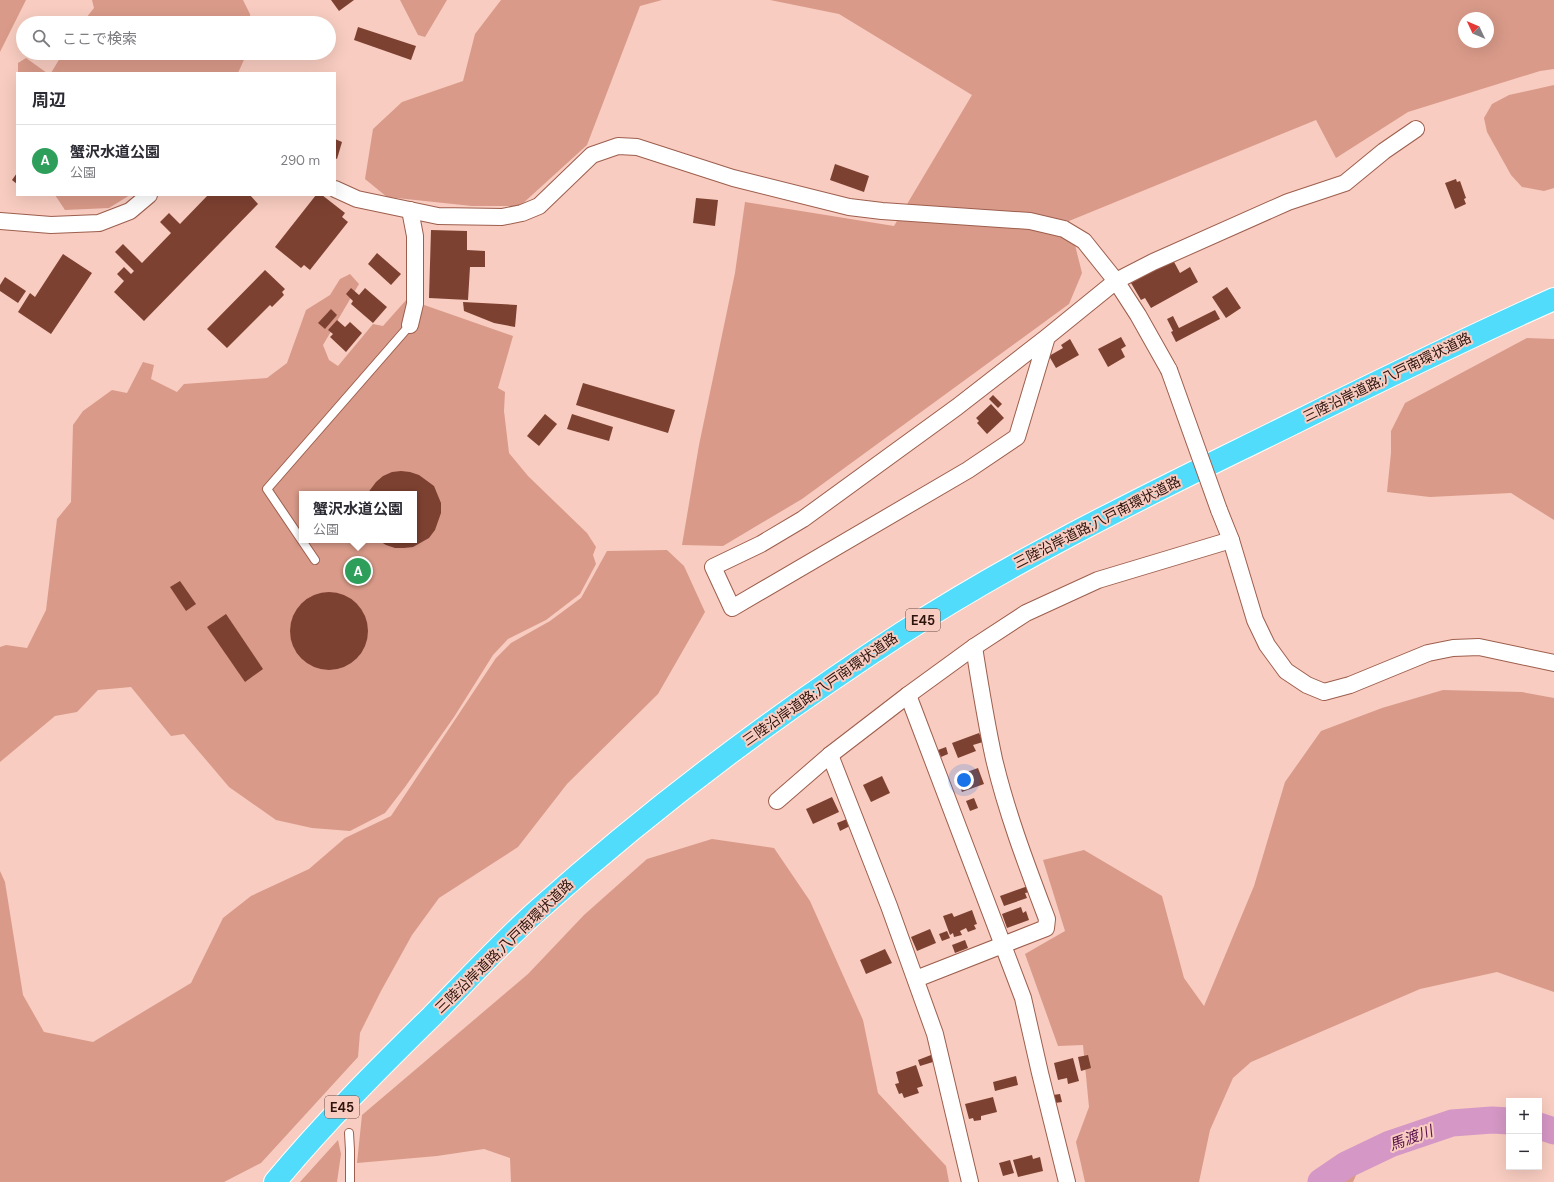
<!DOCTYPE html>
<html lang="ja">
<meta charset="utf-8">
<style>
body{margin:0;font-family:"DM Sans","Noto Sans JP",sans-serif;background:#f7f7f7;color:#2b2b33}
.controls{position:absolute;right:12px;bottom:12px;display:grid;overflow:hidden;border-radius:0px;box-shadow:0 4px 16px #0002}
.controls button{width:36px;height:36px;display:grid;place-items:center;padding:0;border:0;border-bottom:1px solid #e1e1e2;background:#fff;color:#2b2b33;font:20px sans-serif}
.compass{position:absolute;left:1458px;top:12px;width:36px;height:36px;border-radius:50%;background:#fff;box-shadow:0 4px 16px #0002;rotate:314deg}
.you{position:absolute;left:964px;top:780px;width:14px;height:14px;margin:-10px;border:3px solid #fff;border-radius:50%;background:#1a73e8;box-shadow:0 0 0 6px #1a73e833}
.badge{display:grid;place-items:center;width:26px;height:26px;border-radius:50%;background:#1c6373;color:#fff;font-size:13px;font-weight:700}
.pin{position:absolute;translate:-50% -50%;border:2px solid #fff;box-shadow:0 1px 4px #0006}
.popup{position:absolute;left:299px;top:491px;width:118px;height:52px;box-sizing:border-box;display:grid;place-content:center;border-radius:0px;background:#fff;filter:drop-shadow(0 1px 3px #0005);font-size:13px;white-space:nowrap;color:#7c7c81}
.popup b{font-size:15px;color:#2b2b33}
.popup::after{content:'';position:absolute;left:50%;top:100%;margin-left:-8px;border:8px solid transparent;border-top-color:#fff}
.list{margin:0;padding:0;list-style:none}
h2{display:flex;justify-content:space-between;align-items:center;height:52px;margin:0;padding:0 16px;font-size:17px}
h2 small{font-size:13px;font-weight:400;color:#7c7c81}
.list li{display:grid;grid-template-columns:26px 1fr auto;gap:12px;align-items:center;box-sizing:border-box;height:72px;padding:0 16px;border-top:1px solid #e1e1e2}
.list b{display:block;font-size:15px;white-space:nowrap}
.list p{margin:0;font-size:13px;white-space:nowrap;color:#7c7c81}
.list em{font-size:13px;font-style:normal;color:#7c7c81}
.icon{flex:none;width:22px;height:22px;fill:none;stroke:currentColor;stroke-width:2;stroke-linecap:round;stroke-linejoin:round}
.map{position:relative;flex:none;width:1554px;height:1182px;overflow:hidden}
.search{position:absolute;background:#fff;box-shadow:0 4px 16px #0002;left:16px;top:16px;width:320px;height:44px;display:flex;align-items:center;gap:10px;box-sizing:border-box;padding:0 14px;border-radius:22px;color:#7c7c81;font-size:15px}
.panel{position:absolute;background:#fff;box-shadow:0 4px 16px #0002;left:16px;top:72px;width:320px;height:124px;border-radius:0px}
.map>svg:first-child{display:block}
.green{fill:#d99a89;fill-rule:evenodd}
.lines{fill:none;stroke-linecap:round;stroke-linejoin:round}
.river{stroke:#d597c5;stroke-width:27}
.building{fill:#7d4131}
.service-casing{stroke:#9d5e4d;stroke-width:10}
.minor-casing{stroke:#9d5e4d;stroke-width:18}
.motorway-casing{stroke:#fff;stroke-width:24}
.service{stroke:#fff;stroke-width:8}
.minor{stroke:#fff;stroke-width:16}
.motorway{stroke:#51dcfc;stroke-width:22}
.minor-bridge-casing{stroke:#9d5e4d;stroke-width:18;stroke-linecap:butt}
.minor-bridge{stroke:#fff;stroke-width:16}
.labels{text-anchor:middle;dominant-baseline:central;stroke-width:4;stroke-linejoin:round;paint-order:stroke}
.shield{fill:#f8ccc0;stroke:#694a42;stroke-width:1}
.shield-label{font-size:13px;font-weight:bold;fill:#2c130c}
.street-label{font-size:14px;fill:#2c130c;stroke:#f8ccc0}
.water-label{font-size:15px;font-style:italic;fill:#5a114d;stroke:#f8ccc0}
</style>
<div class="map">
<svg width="1554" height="1182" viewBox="0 0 1554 1182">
<rect width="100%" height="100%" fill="#f8ccc0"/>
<g class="green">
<path d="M0,0H26L0,52Z"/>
<path d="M92,0H243L250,14L251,23H82L94,8Z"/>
<path d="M400,0H447L425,37L418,35Z"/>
<path d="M501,0H662L640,6L587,145L520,206H472L387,197L365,179L373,129L402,102L463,81L475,34Z"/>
<path d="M770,0H1554V69L1540,71L1408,112L1336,158L1316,120L1069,221L1082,273L1069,304L802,499L723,546L682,545L699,445L735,273L745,202L894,226L972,95L839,14ZM1464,18H1488V42H1464Z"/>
<path d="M63,53H247L238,73H51Z"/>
<path d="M26,58L47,73H18V63Z"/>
<path d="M1554,85V188L1544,191L1522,187L1511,175L1487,132L1484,118L1492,104L1509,95Z"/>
<path d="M55,195H130L109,208L65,210Z"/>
<path d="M350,274L359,284L323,345L329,360L338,366L373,324L383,326L407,299L513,336L498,388L505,392L504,411L509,453L528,476L587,533L596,547L593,555L596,564L580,594L546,620L508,639L493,655L454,717L405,787L385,813L350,831L312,828L276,820L229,787L184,734L171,736L131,687L98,690L77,712L55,716L0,762V647L6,645L27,648L46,610L57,519L71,502L73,425L83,411L112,390L127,393L143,362L154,365L151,379L177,392L184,384L267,378L287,363L306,310L330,295L340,279ZM302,494H414V540H302Z"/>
<path d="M1527,338L1554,339V520L1511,493L1430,497L1387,492L1391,453V431L1405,403Z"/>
<path d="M667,550L684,566L705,612L658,694L567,784L518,847L439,898L412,935L381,991L360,1033L358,1057L261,1163L224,1182H0V871L5,882L23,995L44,1032L93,1042L191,983L223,918L251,896L309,869L345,838L391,816L496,658L511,643L550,621L581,598L607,551Z"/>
<path d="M1443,690L1522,692L1554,698V992L1497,972L1420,989L1251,1062L1233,1078L1210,1130L1199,1182H1085L1076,1142L1089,1107L1083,1045L1058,1046L1025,954L1065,931L1043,860L1084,850L1162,896L1184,978L1204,1006L1254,886L1285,782L1321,731L1382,708Z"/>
<path d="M712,839L774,848L810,901L863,1020L878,1093L946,1166L949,1182H511L510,1158L484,1149L437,1156L357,1163L362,1115L528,974L584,915L647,859Z"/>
<path d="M338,1140L341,1154L337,1182H300Z"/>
<path d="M1352,1171H1358L1353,1182H1336Z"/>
</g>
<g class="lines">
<g class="river">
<path d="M1539,1126L1554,1131"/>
<path d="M1321,1182L1346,1165L1390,1144L1452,1123L1492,1120L1509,1121"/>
</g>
</g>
<g class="building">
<path d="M331,0H354L339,11Z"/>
<path d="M358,27L416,46L411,60L354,40Z"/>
<path d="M335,139L342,142L337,159L335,158Z"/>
<path d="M835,164L869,176L864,192L830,180Z"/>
<path d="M17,173V184L12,180Z"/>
<path d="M1456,179L1457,182L1460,181L1466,198L1464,199L1466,204L1455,209L1445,183Z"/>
<path d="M208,195H250L258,204L144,321L114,292L124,281L117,274L124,267L131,274L134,271L115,252L123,244L142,263L171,233L160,222L169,213L180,224Z"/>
<path d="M316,195H322L345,213L342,217L348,222L310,270L304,265L301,268L275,247Z"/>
<path d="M696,198L718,200L715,226L693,223Z"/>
<path d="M431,230L467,231V250L485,251V267H470L468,300L429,298Z"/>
<path d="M377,253L401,274L391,285L368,264Z"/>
<path d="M63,254L92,273L51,334L18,312L30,293L35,297Z"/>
<path d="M1173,260L1180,273L1190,267L1198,282L1151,308L1145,298L1141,300L1131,283Z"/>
<path d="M265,270L285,289L282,292L284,295L272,307L270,305L227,348L207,329Z"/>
<path d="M5,277L26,291L18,303L0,291V285Z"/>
<path d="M1227,287L1241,308L1226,318L1212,297Z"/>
<path d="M351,288L359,295L365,288L387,307L373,323L351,304L353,301L346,294Z"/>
<path d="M463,302L517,305L515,327L494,323L464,311Z"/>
<path d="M331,309L337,315L325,329L318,323Z"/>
<path d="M1215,310L1220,319L1176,342L1171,332L1173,331L1167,319L1173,316L1179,328Z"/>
<path d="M337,320L345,327L350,322L362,333L346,352L330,337L333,334L328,330Z"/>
<path d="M1121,337L1126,346L1121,349L1125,357L1108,367L1098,349Z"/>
<path d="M1070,339L1079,355L1056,368L1049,356L1063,348L1061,345Z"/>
<path d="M583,383L675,410L668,433L576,405Z"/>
<path d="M993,395L1002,404L998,408L989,399Z"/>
<path d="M991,404L1004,418L987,434L977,423L979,421L976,418Z"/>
<path d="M545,414L557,424L539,446L527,436Z"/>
<path d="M572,414L613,427L609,441L567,429Z"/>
<path d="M401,471L410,472L419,475L434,486L441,503V513L435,530L429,538L413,547L404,548H395L386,545L378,540H414V494H367L376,482L383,476L392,472Z"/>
<path d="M180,581L196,604L186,611L170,587Z"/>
<circle cx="329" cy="631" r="39"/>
<path d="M226,614L263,669L245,682L207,627Z"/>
<path d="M979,733L983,742L973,745L976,751L958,758L952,743Z"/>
<path d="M946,747L948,754L941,757L938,750Z"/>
<path d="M978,768L984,784L962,792L956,776Z"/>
<path d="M882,776L890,793L871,802L863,785Z"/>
<path d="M832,797L839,812L813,824L806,809Z"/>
<path d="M974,798L978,808L970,811L966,801Z"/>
<path d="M847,819L850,826L840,831L837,823Z"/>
<path d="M1028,886L1030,892L1025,893L1027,898L1004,906L1000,896Z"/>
<path d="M1021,907L1023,913L1026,911L1029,920L1007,928L1002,914Z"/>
<path d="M972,910L977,924L974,925L976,929L968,932L966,928L960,931L962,935L954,937L953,933L950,935L943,916L952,913L954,917Z"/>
<path d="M930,929L936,943L917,951L911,937Z"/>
<path d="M947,931L950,938L942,941L939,934Z"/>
<path d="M965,940L968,948L955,953L952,945Z"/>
<path d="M885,949L892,963L866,974L860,960Z"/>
<path d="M931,1055L933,1062L920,1066L918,1060Z"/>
<path d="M1088,1055L1091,1068L1081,1071L1078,1057Z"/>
<path d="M1073,1058L1079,1081L1068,1084L1067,1078L1058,1080L1054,1063Z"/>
<path d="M916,1065L923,1086L917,1088L919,1093L904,1098L902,1093L899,1094L895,1084L899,1083L896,1072Z"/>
<path d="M1016,1076L1018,1085L995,1091L993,1082Z"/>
<path d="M1060,1094L1062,1102L1055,1103L1053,1095Z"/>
<path d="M993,1097L997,1112L981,1116V1120L974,1121L973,1118L969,1119L965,1104Z"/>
<path d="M1032,1155L1033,1159L1040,1157L1043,1171L1018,1177L1013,1160Z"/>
<path d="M1010,1160L1014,1173L1003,1176L999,1163Z"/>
</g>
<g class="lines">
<g class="service-casing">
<g id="service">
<path d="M315,560L267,489L410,325"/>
<path d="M349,1133L350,1150V1182"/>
</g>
</g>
<g class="minor-casing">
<g id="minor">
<path d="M335,189L357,199L438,216L502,217L522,213L539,206L592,155L618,146L637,147L733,178L849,207L882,211L1030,221L1064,229L1084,241L1116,281L1138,315L1169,370"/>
<path d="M410,210L415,236V304L410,325"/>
<path d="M0,221L51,225L99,223L130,211L149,195"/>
<path d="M1047,337L1017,437L968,470L732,608L713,567L761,544L803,519L957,407L1047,337L1116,281L1153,262L1288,202L1345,183L1384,151L1416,129"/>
<path d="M1219,510L1231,540L1255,620L1267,645L1286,671L1307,685L1324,692L1350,685L1428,653L1453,648L1479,647L1554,663"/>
<path d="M908,695L1023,998L1040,1073L1067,1182"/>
<path d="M830,755L889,906L935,1034L970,1182"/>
<path d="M777,801L830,755L908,695L974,647L1026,613L1098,580L1231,540"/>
<path d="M916,979L1046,928L1047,919C1027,866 1007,814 994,759C986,722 980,685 974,647"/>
</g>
</g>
<g class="motorway-casing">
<path id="motorway" d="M275,1182C324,1123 378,1069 432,1016C467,980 501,943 538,910C652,808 774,716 902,633C1010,563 1125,506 1241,449C1345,398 1448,346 1554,299"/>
</g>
<use href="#service" class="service"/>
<use href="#minor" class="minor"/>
<use href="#motorway" class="motorway"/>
<g class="minor-bridge-casing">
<path id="minor-bridge" d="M1169,370L1219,510"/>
</g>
<use href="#minor-bridge" class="minor-bridge"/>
</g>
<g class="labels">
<g class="shield">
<rect x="906" y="609" width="34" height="22" rx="3"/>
<rect x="325" y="1096" width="34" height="22" rx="3"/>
</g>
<g class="shield-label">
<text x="923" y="620">E45</text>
<text x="342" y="1107">E45</text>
</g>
<g class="street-label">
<text transform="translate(1387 377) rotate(-26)">三陸沿岸道路;八戸南環状道路</text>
<text transform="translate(1097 522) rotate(-27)">三陸沿岸道路;八戸南環状道路</text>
<text transform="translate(820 689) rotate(-35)">三陸沿岸道路;八戸南環状道路</text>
<text transform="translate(504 946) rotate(-44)">三陸沿岸道路;八戸南環状道路</text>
</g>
<g class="water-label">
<text transform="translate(1411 1138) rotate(-20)">馬渡川</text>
</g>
</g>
</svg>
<div class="controls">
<button>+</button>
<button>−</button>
</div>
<svg class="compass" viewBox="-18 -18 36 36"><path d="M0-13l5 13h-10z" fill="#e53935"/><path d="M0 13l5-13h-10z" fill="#7c7c81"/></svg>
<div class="you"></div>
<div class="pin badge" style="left:358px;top:571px;background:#2e9e5b">A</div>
<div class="popup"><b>蟹沢水道公園</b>公園</div>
<div class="search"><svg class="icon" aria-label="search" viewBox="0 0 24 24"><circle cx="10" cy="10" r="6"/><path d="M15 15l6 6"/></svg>ここで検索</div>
<section class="panel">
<h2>周辺<small></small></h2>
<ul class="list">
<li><span class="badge" style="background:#2e9e5b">A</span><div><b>蟹沢水道公園</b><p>公園</p></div><em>290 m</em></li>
</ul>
</section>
</div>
